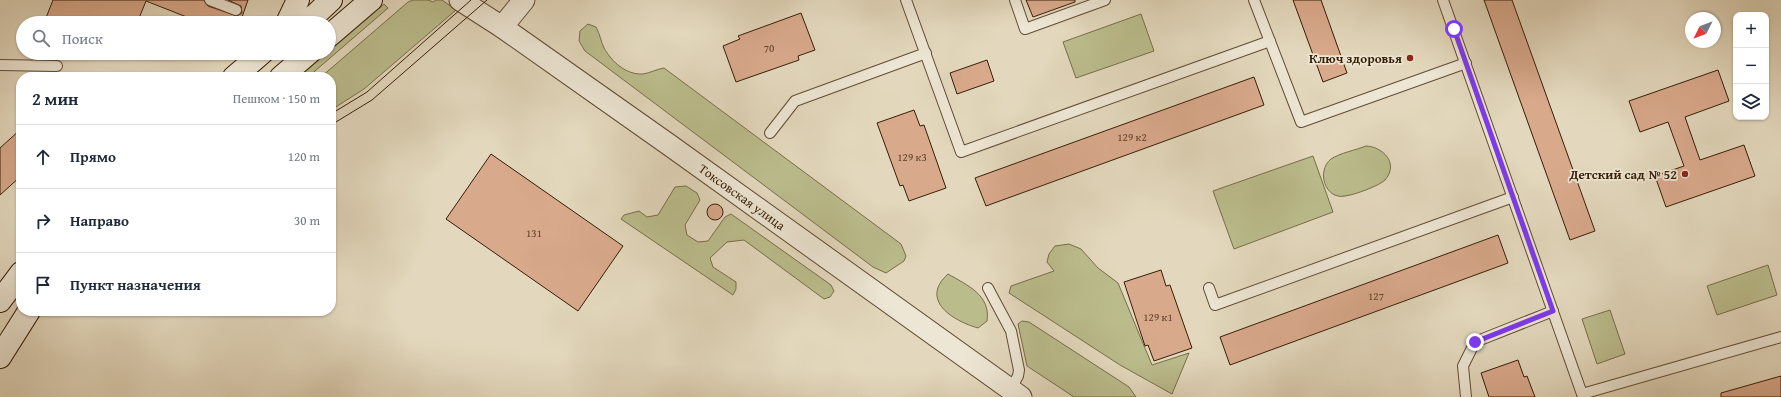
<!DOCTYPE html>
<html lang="ru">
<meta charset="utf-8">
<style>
body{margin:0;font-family:"Gentium Book Plus",serif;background:#f2f2f3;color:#1f2937}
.controls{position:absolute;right:12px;top:12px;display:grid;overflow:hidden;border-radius:8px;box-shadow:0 1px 3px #0004}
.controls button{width:36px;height:36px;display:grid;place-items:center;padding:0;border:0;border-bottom:1px solid #e0e1e3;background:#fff;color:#1f2937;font:20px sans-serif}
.compass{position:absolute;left:1685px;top:12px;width:36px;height:36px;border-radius:50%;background:#fff;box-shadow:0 1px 3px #0004;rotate:228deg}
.stop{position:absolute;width:12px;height:12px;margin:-9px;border:3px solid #7c3aed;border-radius:50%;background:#fff}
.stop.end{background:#7c3aed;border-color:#fff;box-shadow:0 1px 4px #0008}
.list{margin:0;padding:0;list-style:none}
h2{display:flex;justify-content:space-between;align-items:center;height:52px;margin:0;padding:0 16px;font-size:17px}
h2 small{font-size:13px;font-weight:400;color:#747a83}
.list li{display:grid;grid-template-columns:26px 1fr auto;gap:12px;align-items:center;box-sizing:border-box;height:64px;padding:0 16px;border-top:1px solid #e0e1e3}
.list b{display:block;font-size:15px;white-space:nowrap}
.list em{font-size:13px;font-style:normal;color:#747a83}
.icon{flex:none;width:22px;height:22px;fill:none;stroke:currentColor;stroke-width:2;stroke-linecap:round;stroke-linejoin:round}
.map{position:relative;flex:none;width:1781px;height:397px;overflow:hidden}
.search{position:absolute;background:#fff;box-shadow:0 1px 3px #0004;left:16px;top:16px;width:320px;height:44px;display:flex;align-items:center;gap:10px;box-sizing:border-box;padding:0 14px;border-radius:22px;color:#747a83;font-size:15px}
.panel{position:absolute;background:#fff;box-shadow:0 1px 3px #0004;left:16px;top:72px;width:320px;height:244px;border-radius:16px}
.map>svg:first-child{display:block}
.green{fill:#bbbc8c;stroke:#796d49}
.building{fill:#d9a98c;stroke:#371e06}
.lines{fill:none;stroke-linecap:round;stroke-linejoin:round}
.lane-casing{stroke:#624c34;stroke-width:12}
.street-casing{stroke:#624c34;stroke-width:23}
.secondary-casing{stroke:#371e06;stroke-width:24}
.lane{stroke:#ede6d4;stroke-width:10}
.street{stroke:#ede6d4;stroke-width:21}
.secondary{stroke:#ede6d4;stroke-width:22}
.tram{stroke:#371e06;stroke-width:1}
.route{stroke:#7c3aed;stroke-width:5}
.poi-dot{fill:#8f2418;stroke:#ede6d4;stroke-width:1.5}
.labels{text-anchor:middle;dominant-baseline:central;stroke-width:3.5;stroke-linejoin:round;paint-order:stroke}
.number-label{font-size:11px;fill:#604128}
.poi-label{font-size:13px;font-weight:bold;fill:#371e06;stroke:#ede6d4;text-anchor:end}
.street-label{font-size:13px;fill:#371e06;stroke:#ede6d4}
</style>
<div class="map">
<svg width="1781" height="397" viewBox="0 0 1781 397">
<rect width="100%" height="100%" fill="#e3d8bd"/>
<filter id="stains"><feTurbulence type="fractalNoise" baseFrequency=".005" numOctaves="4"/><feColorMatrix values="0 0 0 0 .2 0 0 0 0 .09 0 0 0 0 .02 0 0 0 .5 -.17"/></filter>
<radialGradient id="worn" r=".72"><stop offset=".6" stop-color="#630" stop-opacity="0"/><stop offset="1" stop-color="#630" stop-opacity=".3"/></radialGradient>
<g class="green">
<path d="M413,0H428L433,2L436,0H442L456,10L364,89L331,110V77H321L408,2Z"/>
<path d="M384,4L388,8L308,77H299Z"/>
<path d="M1141,14L1154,51L1076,78L1063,42Z"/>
<path d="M588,24L596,27C600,34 601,42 604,48C612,62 626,75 643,74C650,73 657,69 664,68L901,244L906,256L904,261L886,273L873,267L585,51L579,41L580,31Z"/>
<path d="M1366,146C1384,147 1399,164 1385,180C1379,186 1354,195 1345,196C1325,200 1316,171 1331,159C1340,153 1356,150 1366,146Z"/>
<path d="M1313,156L1333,212L1234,249L1213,191Z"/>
<path d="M686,186L697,193L700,200L685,225L687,235L698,242L708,241L725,217L731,214L831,285L834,291L830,297L824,299L744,240L727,242L710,258L713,267L736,282V289L733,295L621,219L624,215L639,211L647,217L658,215L675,187Z"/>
<path d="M1069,244L1081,249L1098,268L1118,283L1152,365L1189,353L1172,394L1120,365L1009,293L1011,286L1054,271L1047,262L1049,254L1055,246Z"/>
<path d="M1768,265L1777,295L1717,315L1707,286Z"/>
<path d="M948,274C967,285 991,295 987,321L978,328C953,321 919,300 948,274Z"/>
<path d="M1610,310L1625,354L1597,364L1582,319Z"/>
<path d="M1022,321L1029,322L1129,387L1136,397H1074L1027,366L1018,324Z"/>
</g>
<g class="building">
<path d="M53,0H204L208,6L237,16L242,13L241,6L228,0H248L240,23H202L146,1L137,23H44Z"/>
<path d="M1026,0H1075V2L1033,17Z"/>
<path d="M1293,0H1321L1347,73L1323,82Z"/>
<path d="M1484,0H1512L1595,231L1570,240Z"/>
<path d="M801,13L815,50L798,56L799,60L736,82L723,46L740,39L738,36Z"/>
<path d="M987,60L994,81L957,94L950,73Z"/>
<path d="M1718,70L1729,101L1685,117L1700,160L1744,145L1755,176L1666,207L1655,176L1684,166L1668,122L1640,132L1629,101Z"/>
<path d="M1254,77L1264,105L986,206L975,178Z"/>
<path d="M914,110L920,126L924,125L946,188L909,201L903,185L900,186L877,123Z"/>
<path d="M21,129V176L0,195V148Z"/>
<path d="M491,154L623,246L578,311L446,219Z"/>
<circle cx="715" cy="212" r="8"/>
<path d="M1498,235L1508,263L1230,365L1220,337Z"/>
<path d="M1161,270L1166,286L1170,285L1192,348L1154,361L1148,345L1145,346L1124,282Z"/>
<path d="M1518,360L1524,377L1527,376L1535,397H1489L1481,373Z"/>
<path d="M1781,376V397H1721V393Z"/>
</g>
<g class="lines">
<g class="lane-casing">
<g id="lane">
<path d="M210,0L236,10"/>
<path d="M906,0L961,152L1270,41"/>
<path d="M1015,0L1025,29L1105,0"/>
<path d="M1254,0L1301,122L1466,63"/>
<path d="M1443,0L1582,394L1781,337"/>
<path d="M0,65L57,66"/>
<path d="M770,133L795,101L926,53"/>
<path d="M988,288L1011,331L1019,370L1018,376L1010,390"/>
<path d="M1209,288L1215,305L1513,197"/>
<path d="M1466,397L1463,366L1475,342L1553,311"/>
</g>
</g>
<g class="street-casing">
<g id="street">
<path d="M460,0L502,27L668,144L1021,397"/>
<path d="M502,27L524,0"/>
</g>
</g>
<g class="secondary-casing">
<g id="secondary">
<path d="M287,23L298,0"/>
<path d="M303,23L315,15L331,0"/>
<path d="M329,36L371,0"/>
<path d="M234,77L262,53"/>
<path d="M281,77L309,53"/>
<path d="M0,301L21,273"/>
<path d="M0,357L29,311"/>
</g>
</g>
<use href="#lane" class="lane"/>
<use href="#street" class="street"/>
<use href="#secondary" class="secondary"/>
<g class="tram">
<path d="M331,114L367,92L471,0"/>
<path d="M331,125L372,100L487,0"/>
</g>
</g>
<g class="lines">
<path class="route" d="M1454,29L1553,311L1475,342"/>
</g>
<g class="poi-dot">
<circle cx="1410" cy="58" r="4"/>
<circle cx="1685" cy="174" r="4"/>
</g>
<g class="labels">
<g class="number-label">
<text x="769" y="48">70</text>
<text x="1132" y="137">129 к2</text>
<text x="912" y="157">129 к3</text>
<text x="534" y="233">131</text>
<text x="1376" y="296">127</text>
<text x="1158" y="317">129 к1</text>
</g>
<g class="poi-label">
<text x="1402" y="58">Ключ здоровья</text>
<text x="1677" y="174">Детский сад № 52</text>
</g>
<g class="street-label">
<text transform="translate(742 197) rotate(36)">Токсовская улица</text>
</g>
</g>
<rect width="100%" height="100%" filter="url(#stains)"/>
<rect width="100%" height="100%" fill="url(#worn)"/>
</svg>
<div class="controls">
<button>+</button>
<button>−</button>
<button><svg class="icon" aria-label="layers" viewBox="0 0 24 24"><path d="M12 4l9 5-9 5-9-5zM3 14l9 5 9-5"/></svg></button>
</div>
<svg class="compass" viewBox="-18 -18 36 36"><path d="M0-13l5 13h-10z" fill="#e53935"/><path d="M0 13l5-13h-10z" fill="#747a83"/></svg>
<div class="stop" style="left:1454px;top:29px"></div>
<div class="stop end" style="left:1475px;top:342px"></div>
<div class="search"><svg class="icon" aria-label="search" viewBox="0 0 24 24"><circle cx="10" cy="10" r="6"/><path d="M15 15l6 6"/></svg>Поиск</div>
<section class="panel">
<h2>2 мин<small>Пешком · 150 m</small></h2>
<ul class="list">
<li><svg class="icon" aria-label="ahead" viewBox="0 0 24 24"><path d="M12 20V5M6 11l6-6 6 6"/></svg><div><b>Прямо</b></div><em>120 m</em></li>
<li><svg class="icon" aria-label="right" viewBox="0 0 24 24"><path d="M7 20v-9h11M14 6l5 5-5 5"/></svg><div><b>Направо</b></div><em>30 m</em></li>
<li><svg class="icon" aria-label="arrive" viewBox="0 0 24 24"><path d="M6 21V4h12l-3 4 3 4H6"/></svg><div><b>Пункт назначения</b></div></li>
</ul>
</section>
</div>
